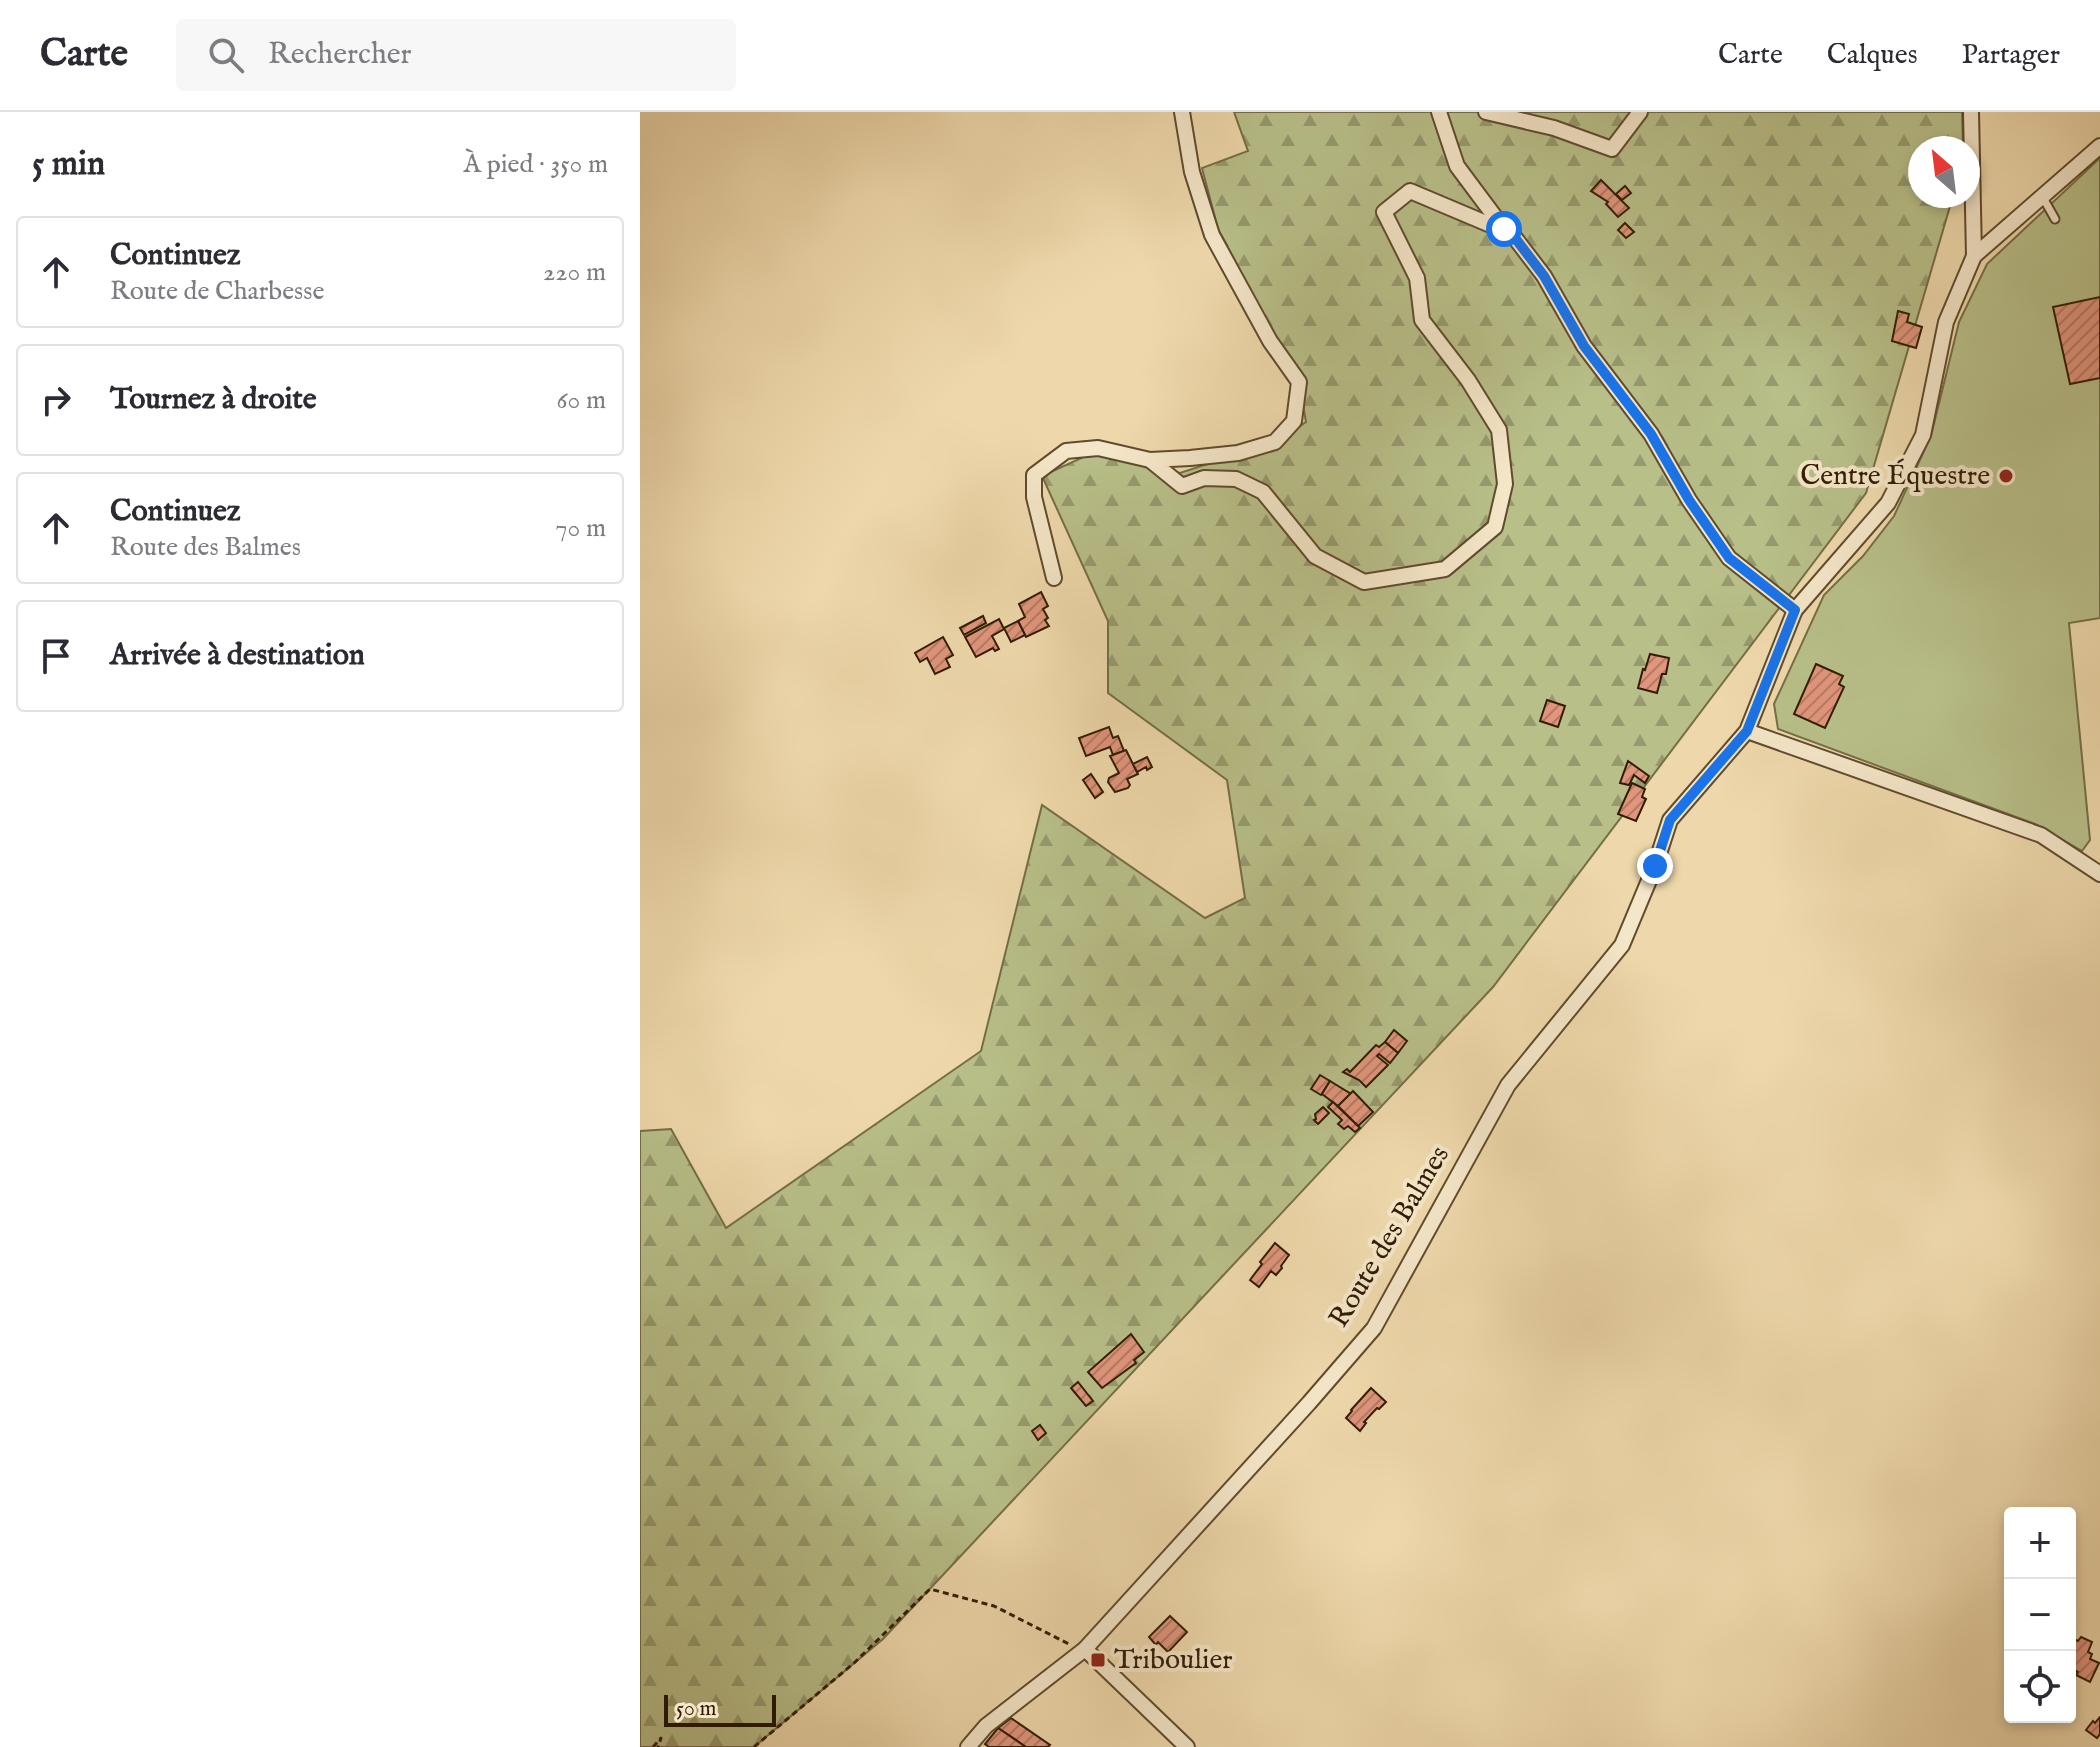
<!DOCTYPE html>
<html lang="fr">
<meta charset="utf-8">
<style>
body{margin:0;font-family:"IM FELL English",serif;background:#f7f7f7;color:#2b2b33}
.controls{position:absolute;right:24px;bottom:24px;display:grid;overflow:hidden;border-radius:8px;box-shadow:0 4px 12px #0003}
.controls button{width:72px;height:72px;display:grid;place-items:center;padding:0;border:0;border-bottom:2px solid #e1e1e2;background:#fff;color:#2b2b33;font:40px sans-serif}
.compass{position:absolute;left:1268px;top:24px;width:72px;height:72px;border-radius:50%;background:#fff;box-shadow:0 4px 12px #0003;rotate:332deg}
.scale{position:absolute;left:24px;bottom:20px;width:112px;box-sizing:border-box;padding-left:8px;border:4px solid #311c03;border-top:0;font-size:22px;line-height:28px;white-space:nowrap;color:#311c03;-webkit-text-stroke:6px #f4e6c8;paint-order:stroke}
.stop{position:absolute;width:24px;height:24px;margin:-18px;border:6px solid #1a73e8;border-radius:50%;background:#fff}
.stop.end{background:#1a73e8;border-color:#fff;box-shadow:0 2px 8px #0008}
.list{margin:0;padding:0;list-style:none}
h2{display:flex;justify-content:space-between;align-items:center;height:104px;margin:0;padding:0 32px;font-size:34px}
h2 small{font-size:26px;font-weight:400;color:#7c7c81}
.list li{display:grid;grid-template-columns:52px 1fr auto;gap:24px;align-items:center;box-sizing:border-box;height:112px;margin:0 16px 16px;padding:0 16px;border:2px solid #e1e1e2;border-radius:8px}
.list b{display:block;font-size:30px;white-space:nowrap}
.list p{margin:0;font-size:26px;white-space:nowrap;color:#7c7c81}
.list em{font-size:26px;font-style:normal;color:#7c7c81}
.icon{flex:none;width:44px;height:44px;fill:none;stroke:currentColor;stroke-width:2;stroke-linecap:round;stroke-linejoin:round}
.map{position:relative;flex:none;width:1460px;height:1635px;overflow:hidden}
header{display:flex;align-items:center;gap:48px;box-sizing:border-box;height:112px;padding:0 40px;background:#fff;border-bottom:2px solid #e1e1e2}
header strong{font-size:38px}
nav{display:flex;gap:44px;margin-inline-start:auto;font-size:28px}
.search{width:560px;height:72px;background:#f7f7f7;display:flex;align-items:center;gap:20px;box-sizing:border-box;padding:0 28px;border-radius:8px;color:#7c7c81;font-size:30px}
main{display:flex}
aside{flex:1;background:#fff}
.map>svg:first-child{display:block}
.green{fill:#b8bf89;stroke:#746e46;stroke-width:2}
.forest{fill:url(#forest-firs);stroke:#746e46;stroke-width:2}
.building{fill:url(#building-hatch);stroke:#311c03;stroke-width:2}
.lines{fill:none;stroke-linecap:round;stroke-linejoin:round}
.service-casing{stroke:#604b2d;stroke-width:11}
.minor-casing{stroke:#604b2d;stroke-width:18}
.path{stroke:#311c03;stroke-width:3;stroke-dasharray:6 4;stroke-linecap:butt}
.service{stroke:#f4e6c8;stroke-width:7}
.minor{stroke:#f4e6c8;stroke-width:14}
.route{stroke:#1a73e8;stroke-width:10}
.poi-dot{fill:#8f2418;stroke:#f4e6c8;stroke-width:3}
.labels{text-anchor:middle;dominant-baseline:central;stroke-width:8;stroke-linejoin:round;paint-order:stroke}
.poi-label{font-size:28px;fill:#311c03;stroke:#f4e6c8;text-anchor:end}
.street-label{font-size:28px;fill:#311c03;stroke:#f4e6c8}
</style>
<header>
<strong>Carte</strong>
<div class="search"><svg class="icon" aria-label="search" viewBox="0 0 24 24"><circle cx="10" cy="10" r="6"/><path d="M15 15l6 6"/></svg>Rechercher</div>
<nav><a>Carte</a><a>Calques</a><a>Partager</a></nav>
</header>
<main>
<aside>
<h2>5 min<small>À pied · 350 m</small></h2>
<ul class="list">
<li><svg class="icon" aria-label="ahead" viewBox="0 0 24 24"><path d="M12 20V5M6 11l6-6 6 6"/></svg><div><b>Continuez</b><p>Route de Charbesse</p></div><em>220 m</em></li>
<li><svg class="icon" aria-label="right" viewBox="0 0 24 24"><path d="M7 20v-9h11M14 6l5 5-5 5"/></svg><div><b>Tournez à droite</b></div><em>60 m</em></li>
<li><svg class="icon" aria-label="ahead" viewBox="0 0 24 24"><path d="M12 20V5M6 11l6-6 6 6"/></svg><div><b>Continuez</b><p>Route des Balmes</p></div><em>70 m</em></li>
<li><svg class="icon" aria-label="arrive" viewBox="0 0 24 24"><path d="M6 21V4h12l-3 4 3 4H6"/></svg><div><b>Arrivée à destination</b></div></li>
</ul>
</aside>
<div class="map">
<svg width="1460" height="1635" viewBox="0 0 1460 1635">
<defs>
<pattern id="forest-firs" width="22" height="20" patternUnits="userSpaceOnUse" patternTransform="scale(2)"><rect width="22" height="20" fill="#b8bf89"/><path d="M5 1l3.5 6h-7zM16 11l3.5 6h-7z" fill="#969a6e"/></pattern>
<pattern id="building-hatch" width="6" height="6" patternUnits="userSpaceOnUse" patternTransform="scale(2)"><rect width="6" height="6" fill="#e1957c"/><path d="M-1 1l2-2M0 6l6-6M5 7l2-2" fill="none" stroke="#b77963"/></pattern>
</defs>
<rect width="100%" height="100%" fill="#eed8ab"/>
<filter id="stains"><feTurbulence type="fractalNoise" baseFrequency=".0025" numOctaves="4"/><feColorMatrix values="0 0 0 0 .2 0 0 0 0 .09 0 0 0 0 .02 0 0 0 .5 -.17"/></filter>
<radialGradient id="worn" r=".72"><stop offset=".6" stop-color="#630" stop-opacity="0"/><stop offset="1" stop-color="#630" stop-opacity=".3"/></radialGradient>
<path class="green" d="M1460,46V506L1429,511L1450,728L1442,739L1395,712L1138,617L1134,592L1184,483L1223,444L1254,404L1291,324L1319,210L1347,152Z"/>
<path class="forest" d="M594,0H1322L1323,36H1280V84H1313L1226,381L853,875L243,1527L114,1635H0V1019L31,1017L86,1116L341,939L402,693L565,806L605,786L587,668L468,581V509L402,364L452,341L540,361L635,330L666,310L659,270L578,117L562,56L608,39Z"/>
<g class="building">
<path d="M961,68L989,96L978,105L966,92L968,90L951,79Z"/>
<path d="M985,74L991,81L982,88L976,82Z"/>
<path d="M985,111L994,120L986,126L978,118Z"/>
<path d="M1460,185V266L1430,272L1413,195Z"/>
<path d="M1258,199L1269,202L1267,210L1282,215L1276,236L1252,229Z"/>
<path d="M401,480L408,494L403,497L408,506L405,508L409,514L386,525L378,509L385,505L379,492Z"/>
<path d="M343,504L346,511L324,523L320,516Z"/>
<path d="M359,507L364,517L352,524L359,537L355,539L353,536L336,545L325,525Z"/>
<path d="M378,509L385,523L371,530L364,516Z"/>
<path d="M303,525L313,543L306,547L310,555L295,562L287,546L280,550L275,541Z"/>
<path d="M1010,542L1029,546L1026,562H1022L1017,581L998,576L1003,557L1005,558Z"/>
<path d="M1176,552L1203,564L1199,572L1204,575L1185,616L1154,602Z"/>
<path d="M907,588L925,594L918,615L900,609Z"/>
<path d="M469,615L473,626L478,624L484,639L473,643L470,635L446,644L439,626Z"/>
<path d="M486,638L498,662L487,667L490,673L488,676L475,680L468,670L469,666L479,661L470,644Z"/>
<path d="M507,645L512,655L507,658L506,655L497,660L493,652Z"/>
<path d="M988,649L1009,664L1005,671L994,663L989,673L980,671Z"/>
<path d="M451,662L463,680L455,686L443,668Z"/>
<path d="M992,671L1005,677L1002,685L1006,687L996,709L978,702Z"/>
<path d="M754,918L767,929L758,941L745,930Z"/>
<path d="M745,930L758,941L750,951L739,942L737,944L748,953L726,975L719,968L703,960L707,957L710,960L736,933L739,935Z"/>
<path d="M680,963L690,969L681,983L671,977Z"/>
<path d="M690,969L711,982L698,994L682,982Z"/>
<path d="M713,979L733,1000L718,1014L698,994Z"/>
<path d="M693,990L720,1016L715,1020L708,1014L704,1017L698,1012L702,1008L688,995Z"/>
<path d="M683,995L689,1001L678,1012L674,1008L676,1007L675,1002Z"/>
<path d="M635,1131L649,1143L641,1154L642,1156L636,1163L631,1159L619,1175L610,1168L622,1152L620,1150Z"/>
<path d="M491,1222L504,1240L494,1248L496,1251L462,1276L448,1260Z"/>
<path d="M438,1270L453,1289L446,1294L431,1276Z"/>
<path d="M731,1276L746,1290L739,1297L737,1296L724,1310L726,1311L720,1319L706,1306L712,1299L711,1298Z"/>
<path d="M400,1313L406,1321L398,1328L392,1319Z"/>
<path d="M530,1504L547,1520L528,1540L518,1530L516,1533L509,1525Z"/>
<path d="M1441,1525L1452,1530L1448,1540L1452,1542L1450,1547L1459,1551L1450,1570L1436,1563L1438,1560L1430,1556V1544L1432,1540L1430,1539V1530L1432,1526L1438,1529Z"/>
<path d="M1460,1605V1622L1457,1626L1446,1618L1453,1609L1455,1611Z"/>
<path d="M371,1606L410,1633L408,1635H386L358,1616Z"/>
<path d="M358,1616L386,1635H349L345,1632Z"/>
</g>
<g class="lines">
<g class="service-casing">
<path id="service" d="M1402,84L1415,107"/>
</g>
<g class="minor-casing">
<g id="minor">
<path d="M542,0L552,60L572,123L630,229L659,270L654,309L635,330L598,341L550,346L510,348L542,374L564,366L596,367L623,380L675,444L724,470L805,457L855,415L865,372L859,318L828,268L782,208L777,166L744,100L770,79L872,122L904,164L944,234L1011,322L1049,388L1089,446L1155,498"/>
<path d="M799,0L817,54L864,117"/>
<path d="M846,0L914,16L972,37L1000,0"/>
<path d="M1331,0L1334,144"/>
<path d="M414,466L394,385V363L426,339L458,336L510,348"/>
<path d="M1107,619L1401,723L1460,762"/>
<path d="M445,1537L547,1635"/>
<path d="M328,1635L346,1614L445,1537L669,1291L734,1216L868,973L982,833L1015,754L1030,708L1107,619L1155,498L1248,391L1283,323L1306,210L1334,144L1460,34"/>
</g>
</g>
<g class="path">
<path d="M13,1635L21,1626L18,1635"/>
<path d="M114,1635L214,1551L290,1477L354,1494L429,1532"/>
</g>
<use href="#service" class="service"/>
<use href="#minor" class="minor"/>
</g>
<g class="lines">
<path class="route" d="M864,117L872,122L904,164L944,234L1011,322L1049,388L1089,446L1155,498L1107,619L1030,708L1015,754"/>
</g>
<g class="poi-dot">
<circle cx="1366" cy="364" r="8"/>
<rect x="450" y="1540" width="16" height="16" rx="4"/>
</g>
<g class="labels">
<g class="poi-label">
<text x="1350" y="364">Centre Équestre</text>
<text x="474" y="1548" text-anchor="start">Triboulier</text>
</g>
<g class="street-label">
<text transform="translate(750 1125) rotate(-59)">Route des Balmes</text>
</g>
</g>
<rect width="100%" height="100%" filter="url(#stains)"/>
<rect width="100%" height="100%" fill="url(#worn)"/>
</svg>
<div class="controls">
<button>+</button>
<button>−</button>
<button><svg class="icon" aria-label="locate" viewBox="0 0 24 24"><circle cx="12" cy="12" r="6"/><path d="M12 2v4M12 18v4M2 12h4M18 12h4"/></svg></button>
</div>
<svg class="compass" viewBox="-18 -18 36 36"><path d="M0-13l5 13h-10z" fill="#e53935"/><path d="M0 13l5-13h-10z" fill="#7c7c81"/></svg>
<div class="scale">50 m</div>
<div class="stop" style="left:864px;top:117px"></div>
<div class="stop end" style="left:1015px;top:754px"></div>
</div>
</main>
